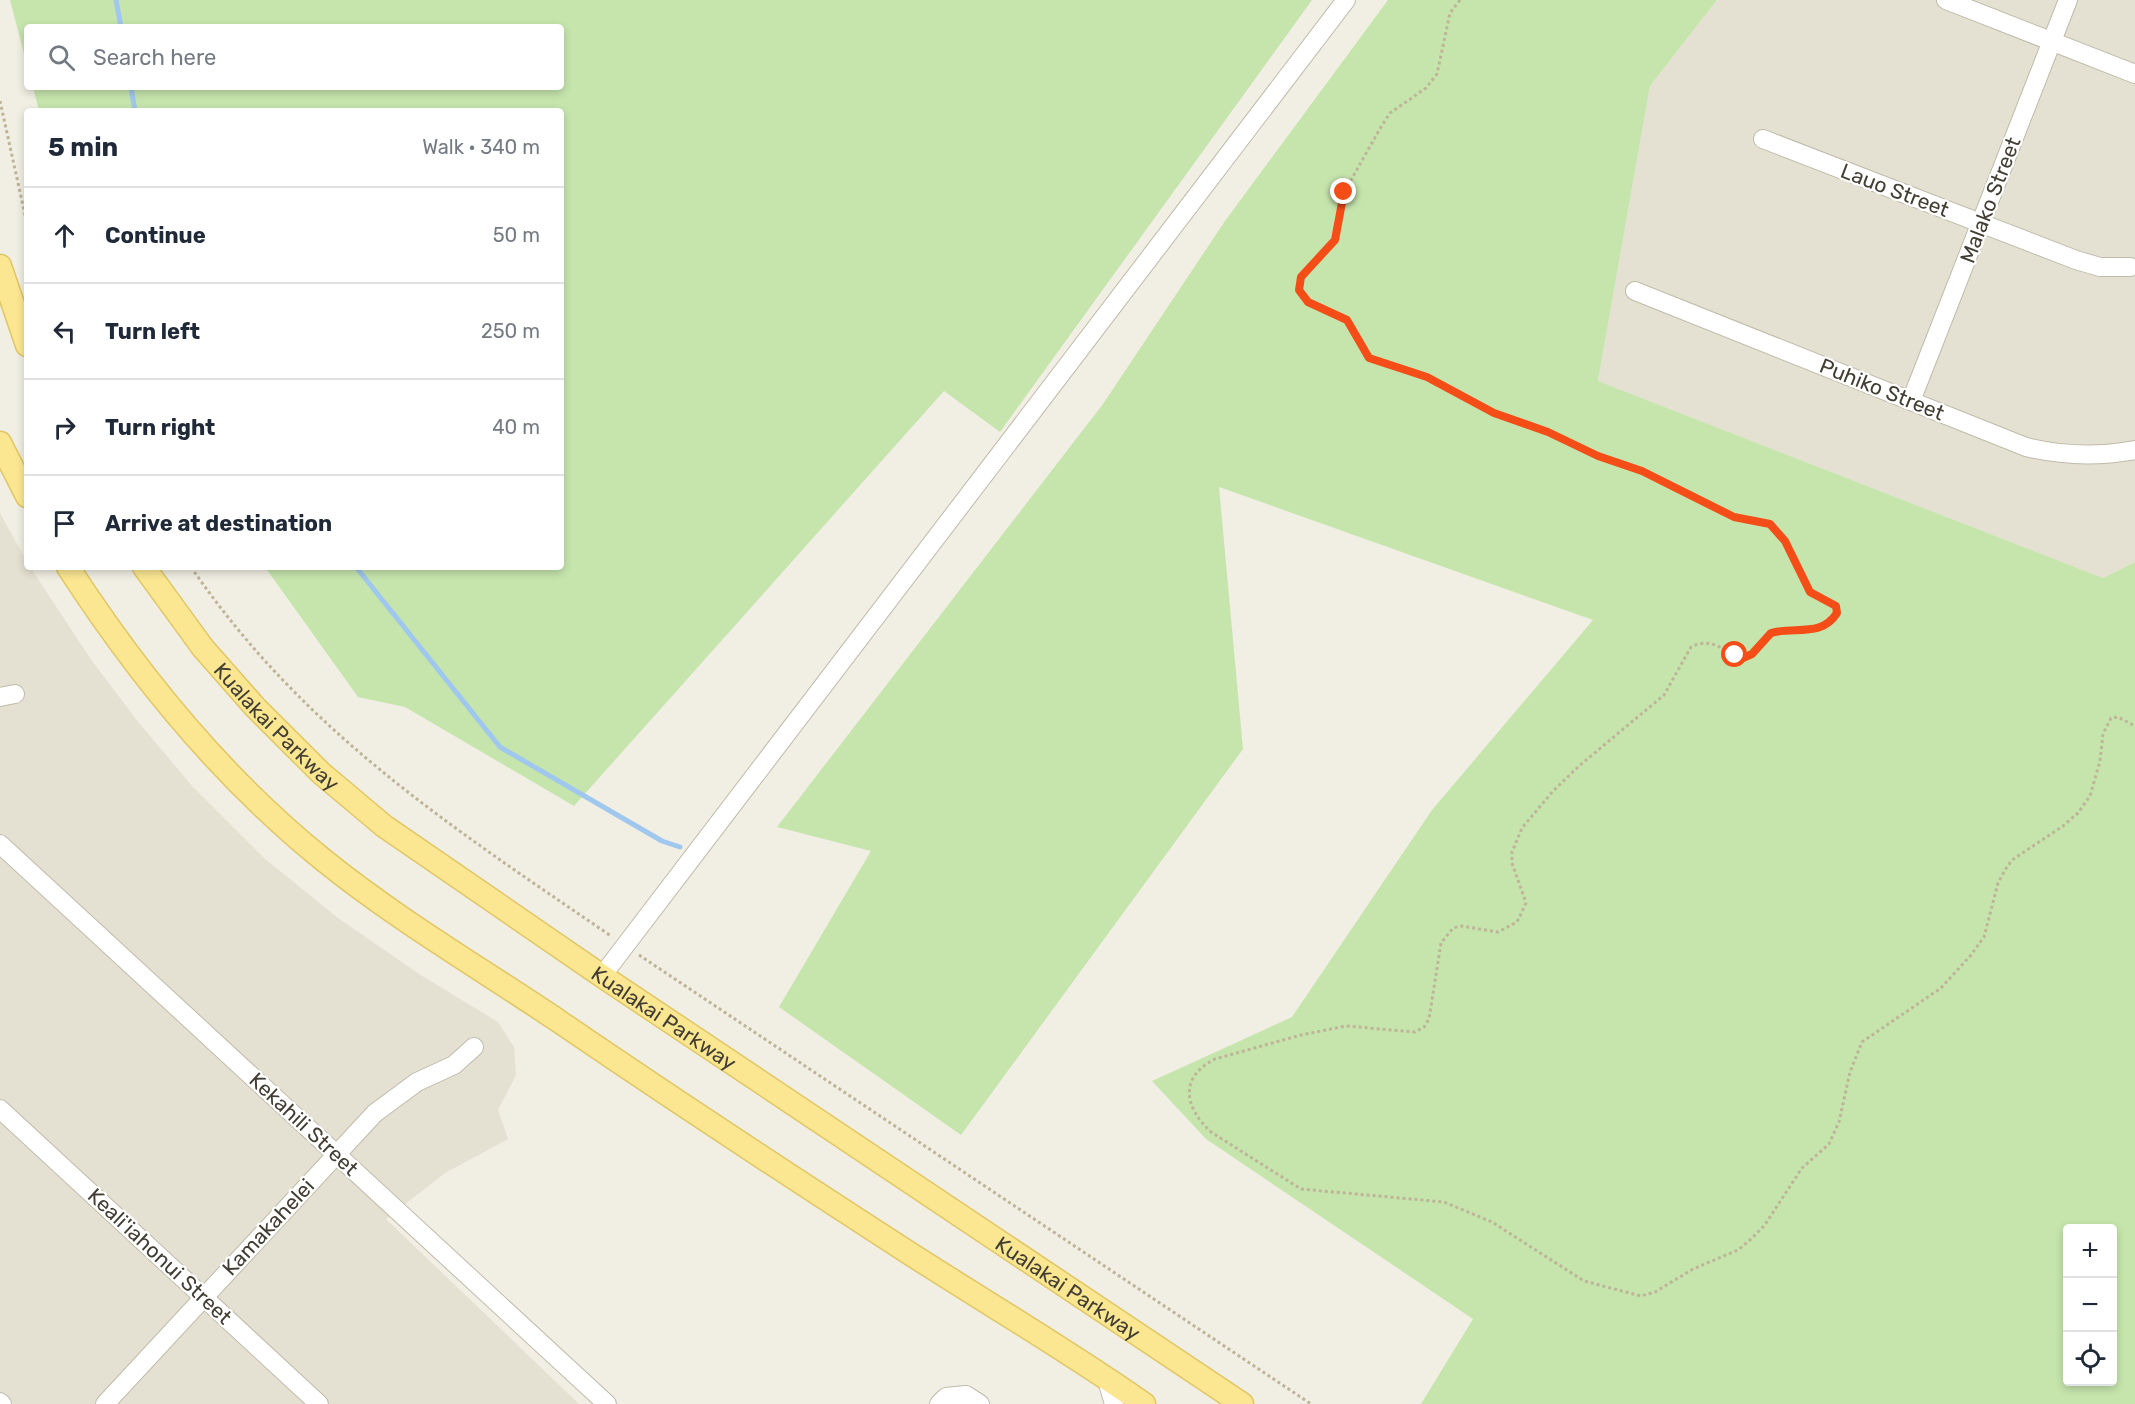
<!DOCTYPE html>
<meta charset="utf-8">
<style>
body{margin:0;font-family:Rubik,sans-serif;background:#f2f2f3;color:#1f2937}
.controls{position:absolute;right:18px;bottom:18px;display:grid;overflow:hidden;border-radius:6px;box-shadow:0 3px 9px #0003}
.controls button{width:54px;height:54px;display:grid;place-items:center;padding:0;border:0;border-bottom:2px solid #e0e1e3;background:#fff;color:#1f2937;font:30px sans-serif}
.stop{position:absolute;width:18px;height:18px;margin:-14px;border:4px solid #f44d18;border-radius:50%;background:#fff}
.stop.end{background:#f44d18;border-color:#fff;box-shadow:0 2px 6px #0008}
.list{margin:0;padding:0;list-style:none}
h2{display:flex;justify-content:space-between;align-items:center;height:78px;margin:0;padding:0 24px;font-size:26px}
h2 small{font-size:20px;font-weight:400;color:#747a83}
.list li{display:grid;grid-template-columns:39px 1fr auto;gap:18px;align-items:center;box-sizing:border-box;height:96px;padding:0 24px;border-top:2px solid #e0e1e3}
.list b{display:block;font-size:22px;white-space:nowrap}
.list em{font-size:20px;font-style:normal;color:#747a83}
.icon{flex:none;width:33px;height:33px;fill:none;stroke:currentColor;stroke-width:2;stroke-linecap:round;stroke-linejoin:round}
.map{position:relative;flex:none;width:2135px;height:1404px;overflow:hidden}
.search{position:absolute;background:#fff;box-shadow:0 3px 9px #0003;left:24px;top:24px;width:540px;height:66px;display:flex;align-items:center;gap:15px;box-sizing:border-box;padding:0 21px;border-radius:6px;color:#747a83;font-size:22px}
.panel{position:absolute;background:#fff;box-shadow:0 3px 9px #0003;left:24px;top:108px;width:540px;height:462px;border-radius:6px}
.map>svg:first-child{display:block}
.residential{fill:#e5e1d2}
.green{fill:#c6e5ad;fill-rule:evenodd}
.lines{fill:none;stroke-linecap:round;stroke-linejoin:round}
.stream{stroke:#a0c7ed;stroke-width:5}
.minor-casing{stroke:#bfbaa9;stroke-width:20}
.major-casing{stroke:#e0c663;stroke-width:25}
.path{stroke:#beb498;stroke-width:3;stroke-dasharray:3 3;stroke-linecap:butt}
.minor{stroke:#fff;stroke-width:18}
.major{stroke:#fbe792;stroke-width:22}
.route{stroke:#f44d18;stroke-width:8}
.labels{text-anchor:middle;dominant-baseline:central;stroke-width:4.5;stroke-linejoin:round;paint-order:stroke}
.street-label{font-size:21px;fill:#433e34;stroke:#fff}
</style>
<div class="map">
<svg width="2135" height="1404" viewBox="0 0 2135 1404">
<rect width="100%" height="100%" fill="#f1eee3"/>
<g class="residential">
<path d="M1717,0H2135V562L2103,578L1598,381L1650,86Z"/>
<path d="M0,513L27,562V567H30L92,661L139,723L193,787L264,858L338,918L419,974L498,1022L514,1047L516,1075L498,1110L508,1139L445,1173L386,1219L579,1404H0Z"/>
</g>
<g class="green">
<path d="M10,0H1312L1000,432L944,391L574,806L405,707L358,697L265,567H561V111H39L33,87H561V27H27V65Z"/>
<path d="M1388,0H1717L1650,86L1598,381L2103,578L2135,562V1404H1421L1473,1319L1206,1139L1152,1081L1292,1017L1432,810L1593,620L1219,487L1243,749L961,1135L779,1007L871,851L777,827L1103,404L1225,221ZM2068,1228H2112V1382H2068Z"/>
</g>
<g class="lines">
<g class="stream">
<path d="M116,0L121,27"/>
<path d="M131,87L135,111"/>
<path d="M356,567L500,747L662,841L680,847"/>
</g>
<g class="minor-casing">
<g id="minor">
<path d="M1946,0L2135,74"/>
<path d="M1763,139L2076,260L2100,267H2130"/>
<path d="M1635,291L2026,447C2063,456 2097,457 2135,450"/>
<path d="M1911,401L2068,0"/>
<path d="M0,697L15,694"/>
<path d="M0,844L607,1404"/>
<path d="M602,976L1346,0"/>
<path d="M0,1109L319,1404"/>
<path d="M1106,1377L1114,1404"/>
<path d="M0,1402L2,1404"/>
<path d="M105,1404L375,1113L417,1082L454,1065L474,1047"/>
<path d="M939,1404L946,1397L966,1395L980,1404"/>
</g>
</g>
<g class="major-casing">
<g id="major">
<path d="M0,266L27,345"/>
<path d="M0,443L27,496"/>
<path d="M68,567C138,675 220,776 321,858C396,919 480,968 560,1022C674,1100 790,1176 906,1251C985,1302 1067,1350 1144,1404"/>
<path id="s1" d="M144,567L203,648L255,707L321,773L384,826L602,976L1242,1404"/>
</g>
</g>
<g class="path">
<path d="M1460,0L1450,13L1437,74L1426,88L1390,113L1381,127L1342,196L1335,241L1301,277L1298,286L1301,294L1308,302L1347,320L1365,354L1375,361L1427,377L1494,413L1548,432L1583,450L1642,471L1734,517L1770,524L1785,541L1810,592L1836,606L1837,613C1821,638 1795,626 1771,633L1752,654L1743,658C1723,652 1713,636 1691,647L1664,695L1579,766L1553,791L1522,828L1512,852V863L1526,903L1517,922L1498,932L1461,926L1453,928L1441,943L1429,1019L1424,1027L1415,1032L1346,1026L1301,1035L1215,1059C1179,1077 1184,1107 1211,1132L1301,1189L1444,1202L1492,1222L1584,1281L1641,1296L1655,1292L1693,1269L1738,1250L1751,1239L1764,1226L1802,1168L1829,1144L1839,1122L1850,1072L1862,1042L1941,988L1971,955L1984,937L1998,883L2005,870L2012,860L2063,826L2078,813L2090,796L2100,761L2103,734L2111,718L2118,717L2135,726"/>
<path d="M0,101L27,224"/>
<path d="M191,567C304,732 450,826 611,936"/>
<path d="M639,955L1311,1404"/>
</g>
<use href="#minor" class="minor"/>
<use href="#major" class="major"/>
</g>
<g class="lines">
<path class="route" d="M1344,192L1335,240L1301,277L1299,290L1308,302L1347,320L1369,358L1427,377L1494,413L1548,432L1598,456L1642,471L1734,517L1770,524L1785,541L1810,592L1836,606L1837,613C1821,638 1795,626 1771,633L1752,654L1743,658L1735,655"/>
</g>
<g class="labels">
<g class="street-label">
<text transform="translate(1895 190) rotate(21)">Lauo Street</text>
<text transform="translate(1990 200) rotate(-69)">Malako Street</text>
<text transform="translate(1882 389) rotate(22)">Puhiko Street</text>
<text stroke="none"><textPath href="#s1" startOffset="208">Kualakai Parkway</textPath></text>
<text stroke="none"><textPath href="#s1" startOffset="694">Kualakai Parkway</textPath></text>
<text transform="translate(304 1124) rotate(43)">Kekahili Street</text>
<text transform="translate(268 1227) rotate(-47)">Kamakahelei</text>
<text transform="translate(160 1256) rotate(43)">Keali'iahonui Street</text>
<text stroke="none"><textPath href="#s1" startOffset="1180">Kualakai Parkway</textPath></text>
</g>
</g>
</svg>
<div class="controls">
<button>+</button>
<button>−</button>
<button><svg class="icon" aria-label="locate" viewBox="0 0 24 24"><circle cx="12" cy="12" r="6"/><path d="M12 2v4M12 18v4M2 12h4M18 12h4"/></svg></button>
</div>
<div class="stop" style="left:1735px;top:655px"></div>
<div class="stop end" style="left:1344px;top:192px"></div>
<div class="search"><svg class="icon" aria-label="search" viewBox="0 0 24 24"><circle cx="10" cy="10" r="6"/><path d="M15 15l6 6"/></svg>Search here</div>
<section class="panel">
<h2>5 min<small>Walk · 340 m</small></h2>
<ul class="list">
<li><svg class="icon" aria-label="ahead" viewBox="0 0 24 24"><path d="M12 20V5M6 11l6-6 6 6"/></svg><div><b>Continue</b></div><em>50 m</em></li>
<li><svg class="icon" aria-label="left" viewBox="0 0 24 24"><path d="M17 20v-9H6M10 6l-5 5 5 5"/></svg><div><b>Turn left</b></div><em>250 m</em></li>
<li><svg class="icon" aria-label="right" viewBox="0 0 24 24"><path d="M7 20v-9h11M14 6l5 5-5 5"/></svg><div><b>Turn right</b></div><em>40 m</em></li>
<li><svg class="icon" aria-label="arrive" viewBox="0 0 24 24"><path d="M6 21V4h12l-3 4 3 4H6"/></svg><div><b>Arrive at destination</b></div></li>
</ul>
</section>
</div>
